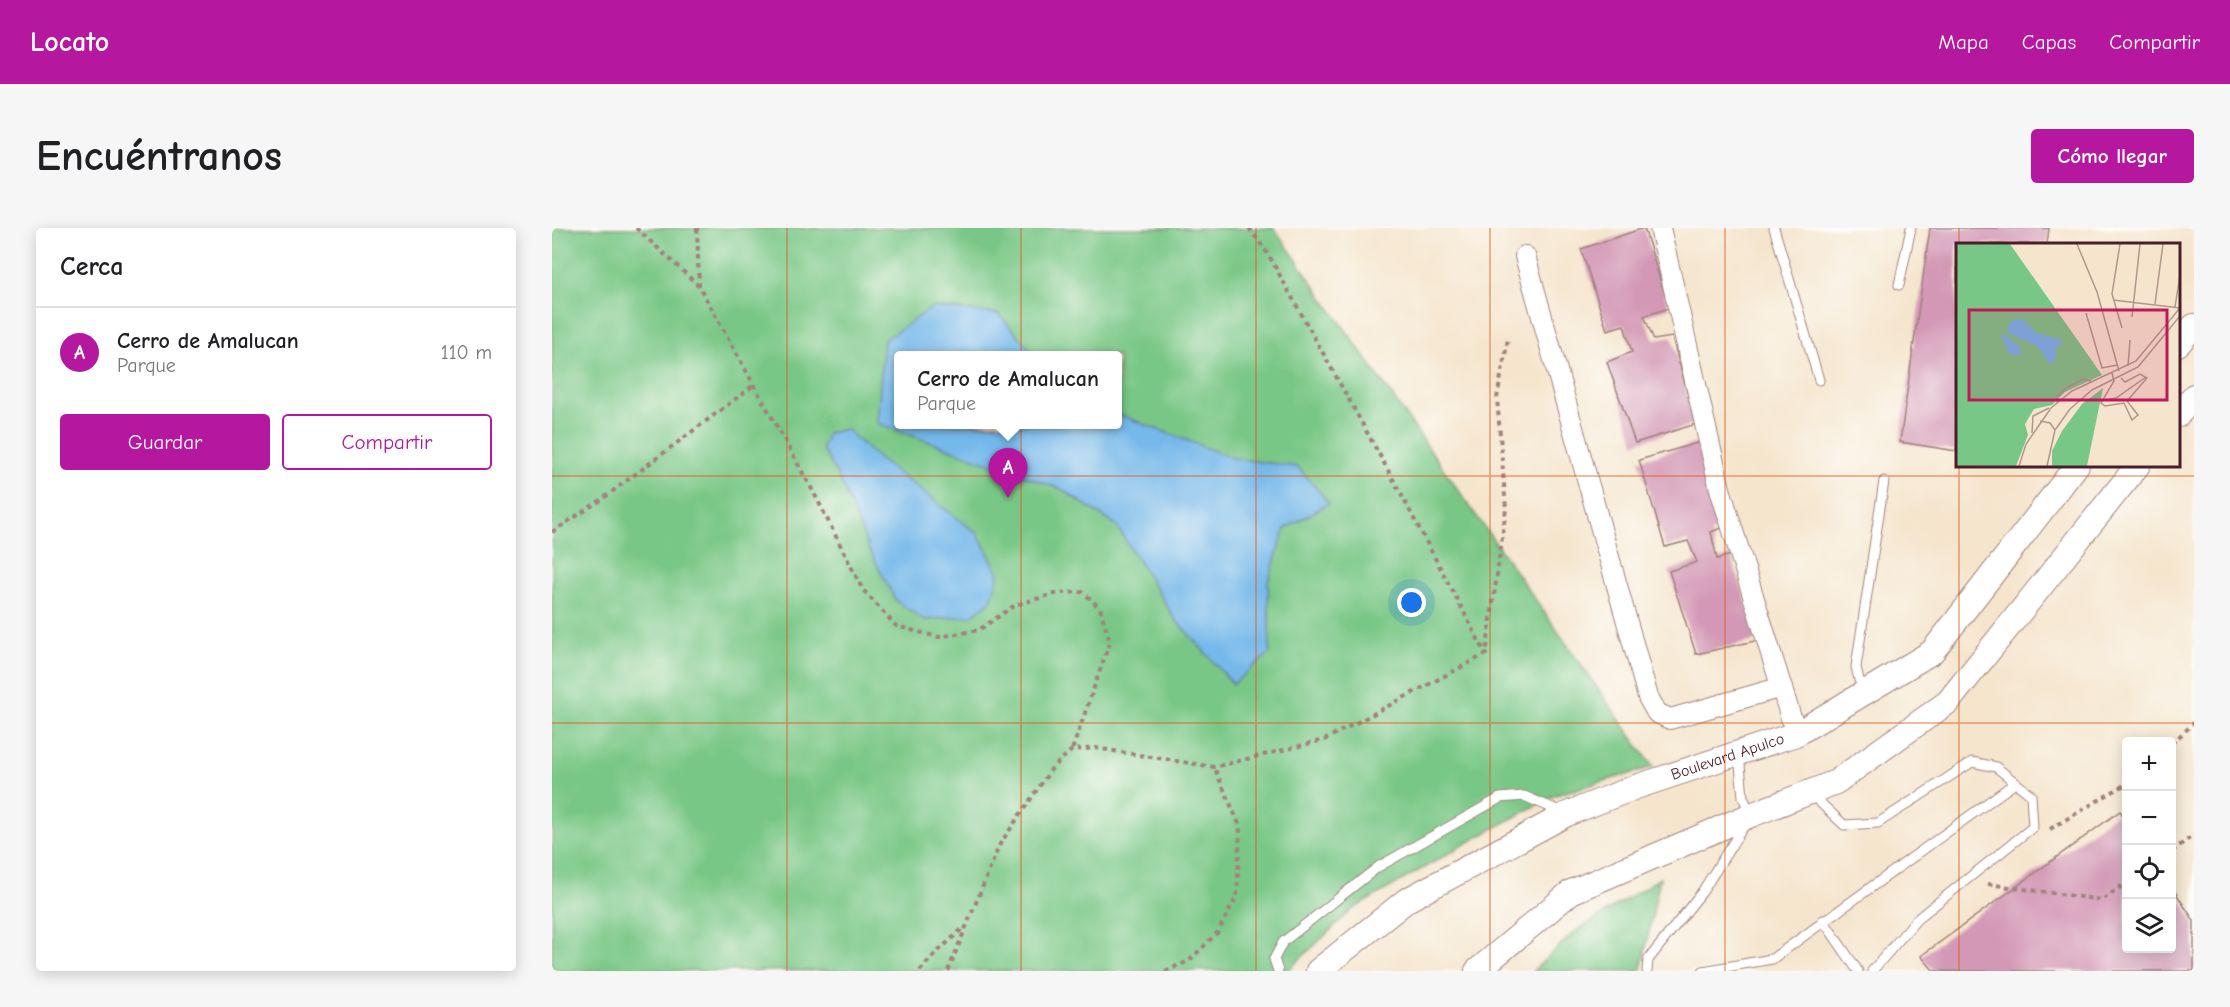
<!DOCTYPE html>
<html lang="es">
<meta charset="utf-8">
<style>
body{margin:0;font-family:"Comic Neue",sans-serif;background:#f6f6f6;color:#202124}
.controls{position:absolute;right:18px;bottom:18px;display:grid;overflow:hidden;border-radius:6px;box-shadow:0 3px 15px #0003}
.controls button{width:54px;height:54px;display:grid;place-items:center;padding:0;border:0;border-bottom:2px solid #e0e0e0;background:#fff;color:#202124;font:30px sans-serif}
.you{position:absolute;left:860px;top:375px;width:21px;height:21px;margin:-15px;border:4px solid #fff;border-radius:50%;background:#1a73e8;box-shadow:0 0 0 9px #1a73e833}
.badge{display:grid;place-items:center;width:39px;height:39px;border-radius:50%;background:#b5179e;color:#fff;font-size:20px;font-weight:700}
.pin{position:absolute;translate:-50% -50px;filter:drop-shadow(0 2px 3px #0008)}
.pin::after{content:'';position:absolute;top:32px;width:21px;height:18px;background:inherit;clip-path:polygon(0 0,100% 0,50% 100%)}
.popup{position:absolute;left:342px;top:123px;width:228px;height:78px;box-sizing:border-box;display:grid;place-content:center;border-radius:6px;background:#fff;filter:drop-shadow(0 2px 4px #0005);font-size:20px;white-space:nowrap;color:#757577}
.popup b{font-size:22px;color:#202124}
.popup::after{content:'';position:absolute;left:50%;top:100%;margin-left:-12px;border:12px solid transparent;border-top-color:#fff}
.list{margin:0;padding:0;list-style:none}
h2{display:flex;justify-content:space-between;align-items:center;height:78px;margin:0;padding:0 24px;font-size:26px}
h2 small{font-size:20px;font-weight:400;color:#757577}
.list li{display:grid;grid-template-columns:39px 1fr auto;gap:18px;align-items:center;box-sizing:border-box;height:90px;padding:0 24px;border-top:2px solid #e0e0e0}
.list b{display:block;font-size:22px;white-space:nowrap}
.list p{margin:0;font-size:20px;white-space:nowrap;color:#757577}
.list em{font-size:20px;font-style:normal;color:#757577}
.actions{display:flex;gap:12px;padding:18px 24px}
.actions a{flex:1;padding:14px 0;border:2px solid #b5179e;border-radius:6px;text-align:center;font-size:21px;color:#b5179e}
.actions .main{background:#b5179e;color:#fff}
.icon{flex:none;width:33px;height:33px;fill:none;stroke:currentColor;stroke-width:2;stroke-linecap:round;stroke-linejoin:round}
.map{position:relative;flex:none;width:1642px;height:743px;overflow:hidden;border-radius:6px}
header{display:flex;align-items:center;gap:36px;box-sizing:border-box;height:84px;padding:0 30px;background:#b5179e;color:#fff}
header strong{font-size:28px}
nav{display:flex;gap:33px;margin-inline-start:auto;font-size:21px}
.intro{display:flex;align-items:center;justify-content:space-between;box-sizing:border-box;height:144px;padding:0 36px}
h1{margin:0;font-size:42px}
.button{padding:15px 27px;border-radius:6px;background:#b5179e;color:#fff;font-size:21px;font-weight:700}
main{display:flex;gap:36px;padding:0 36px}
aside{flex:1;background:#fff;border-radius:6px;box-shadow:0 3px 15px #0003}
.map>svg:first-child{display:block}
.green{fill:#79c786;stroke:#627358;stroke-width:1.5;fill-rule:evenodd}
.water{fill:#74b8ea;stroke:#5f6c8a;stroke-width:1.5}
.building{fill:#d398b5}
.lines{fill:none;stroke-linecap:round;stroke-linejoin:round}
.service-casing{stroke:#a0827c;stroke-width:11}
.minor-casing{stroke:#a0827c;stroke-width:22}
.tertiary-casing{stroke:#a0827c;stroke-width:26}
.path{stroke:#a0827c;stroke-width:4;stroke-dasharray:4.5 4.5;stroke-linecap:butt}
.service{stroke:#fff;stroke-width:9}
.minor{stroke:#fff;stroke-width:20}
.tertiary{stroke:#fff;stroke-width:24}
.grid{fill:none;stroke:#e0560e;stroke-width:1.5;stroke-opacity:0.55}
.labels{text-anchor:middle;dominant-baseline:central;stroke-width:6;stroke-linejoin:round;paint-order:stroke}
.street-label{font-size:16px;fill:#4a1f2b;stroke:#fdfcf7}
.inset-road{fill:none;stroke:#b1968c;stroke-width:1.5}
.view{fill:#c2185b;fill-opacity:0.15;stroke:#c2185b;stroke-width:3}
.inset-edge{fill:none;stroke:#4a1f2b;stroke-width:3}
</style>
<header>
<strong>Locato</strong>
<nav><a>Mapa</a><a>Capas</a><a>Compartir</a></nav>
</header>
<div class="intro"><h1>Encuéntranos</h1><a class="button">Cómo llegar</a></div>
<main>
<aside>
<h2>Cerca<small></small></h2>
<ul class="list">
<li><span class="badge">A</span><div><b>Cerro de Amalucan</b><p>Parque</p></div><em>110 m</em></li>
</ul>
<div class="actions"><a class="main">Guardar</a><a>Compartir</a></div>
</aside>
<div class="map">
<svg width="1642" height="743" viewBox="0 0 1642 743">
<rect width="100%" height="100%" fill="#fdfcf7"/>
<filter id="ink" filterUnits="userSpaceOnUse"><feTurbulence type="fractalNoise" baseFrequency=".0167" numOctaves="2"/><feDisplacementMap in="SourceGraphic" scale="12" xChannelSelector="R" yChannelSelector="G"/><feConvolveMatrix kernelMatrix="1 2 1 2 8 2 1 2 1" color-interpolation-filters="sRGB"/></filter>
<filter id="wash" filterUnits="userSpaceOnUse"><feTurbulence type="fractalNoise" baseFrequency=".008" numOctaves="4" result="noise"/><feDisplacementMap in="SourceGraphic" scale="24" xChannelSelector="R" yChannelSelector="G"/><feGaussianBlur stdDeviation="1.35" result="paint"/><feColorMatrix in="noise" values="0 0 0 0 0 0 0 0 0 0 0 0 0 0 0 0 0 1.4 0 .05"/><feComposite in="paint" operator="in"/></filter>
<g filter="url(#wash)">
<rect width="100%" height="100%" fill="#f5e5cd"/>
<g class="green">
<path d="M0,0H722L1101,539L1003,567L911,617L801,681L735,743H0ZM346,128H566V196H346Z"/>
<path d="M1108,650L1089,743H981L1021,705Z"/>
</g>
<g class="water">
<path d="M381,79L447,86L483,127L346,128V196H566V186L681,230L746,239L777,275L733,301L716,354L718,425L681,456L623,391L564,297L509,261L325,195L332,112Z"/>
<path d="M294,201L326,230L425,305L447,345L439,373L419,388L372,392L344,373L318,323L287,250L270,220L276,205Z"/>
</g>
<g id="blocks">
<g class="building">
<path d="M1092,0L1117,80L1092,88L1102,112L1120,109L1144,196L1083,215L1055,134L1080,124L1072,97L1055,102L1029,21Z"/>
<path d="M1378,0H1497L1495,16H1405V223L1348,214Z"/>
<path d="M1152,213L1172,299L1159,304L1165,331L1179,327L1207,412L1144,426L1117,343L1145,334L1136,313L1113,319L1087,232Z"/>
<path d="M1568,583L1574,592V720H1620V659L1642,693V743H1382L1369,728Z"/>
</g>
</g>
</g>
<g filter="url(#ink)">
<use href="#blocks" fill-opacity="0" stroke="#a0827c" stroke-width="1.5"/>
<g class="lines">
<g class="service-casing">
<g id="service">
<path d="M1222,0L1267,152"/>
<path d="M1347,57L1359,0"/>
<path d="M1314,463L1307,452L1304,439L1332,253"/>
<path d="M1187,526L1191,569L1198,585"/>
<path d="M1259,566L1292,597L1326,595L1420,534L1444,539L1479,567L1481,599L1365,691L1320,743"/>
<path d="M1271,692L1306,743"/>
<path d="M726,743L722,731L731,714L826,639L948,570L972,568L1010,584"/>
<path d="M1095,743L1096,732L1150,664L1193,596"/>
<path d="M1151,743L1220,731L1463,555"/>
</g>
</g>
<g class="minor-casing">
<g id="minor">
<path d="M1108,0L1168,261L1244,506"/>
<path d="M973,28L1096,469L1105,485L1118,491L1230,459"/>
</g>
</g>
<g class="tertiary-casing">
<g id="tertiary">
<path d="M1626,116L1642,98"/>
<path d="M1626,187L1642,168"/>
<path id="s1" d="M766,743L855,672L1015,586L1084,559L1244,506L1380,424L1525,237"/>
<path d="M925,743L1019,664L1199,587L1284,554L1396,474L1586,237"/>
</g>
</g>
<g class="path">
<path d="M84,0L147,58L262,265L311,362L344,398L386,409L427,402L463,377L506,365L531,364L548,380L558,414L520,522"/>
<path d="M145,0L147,58"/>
<path d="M697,0L716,26L842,253L934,426"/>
<path d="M0,304L49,272L202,157"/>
<path d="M1620,515L1642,495"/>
<path d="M1498,601L1574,556"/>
<path d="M1620,623L1642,607"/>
<path d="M1436,656L1550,672L1574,655"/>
<path d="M368,743L379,730L412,699"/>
<path d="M396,743L448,616L500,540L520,522L543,520L662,539L772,512L934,426L954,281L945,170L956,111"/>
<path d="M613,743L637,733L666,704L685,668L688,598L662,539"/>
</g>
<use href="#service" class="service"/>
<use href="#minor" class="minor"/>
<use href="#tertiary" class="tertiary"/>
</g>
</g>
<path class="grid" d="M235,0V743M469,0V743M704,0V743M938,0V743M1173,0V743M1407,0V16M1407,237V743M0,248H1642M0,495H1642"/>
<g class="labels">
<g class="street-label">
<text stroke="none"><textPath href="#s1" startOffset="466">Boulevard Apulco</textPath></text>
</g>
</g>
<g transform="translate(1404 15)">
<rect width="224" height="224" fill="#f5e5cd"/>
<path d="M0,1H54L146,132L109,149L96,162L78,166L69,181L72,192L60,223H0ZM147,145L131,223H96V208L106,188L126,161Z" fill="#79c786"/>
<path d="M59,76L67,77L81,90L103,96L107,100L101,103L99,118L95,122L81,103L52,90L53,80ZM48,91L64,104L66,112H54L45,93Z" fill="#74b8ea"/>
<path class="inset-road" d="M121,1L141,49L163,128M164,1L156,51L166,85M157,57L224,65M199,61L207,1M219,64L224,32M130,70L146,125L161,122M176,74L184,1M172,123L174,97M156,130L158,138L145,160L149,163L168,160L176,177L182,172L171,158L191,135L184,131L169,139L165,135M145,158L160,155L190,134M101,160V153L112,144L127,136L135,138M84,178L94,180L99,187M76,190L77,173L93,165M63,223L70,201L95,165L116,148L180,118L224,65M91,223L99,187L114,166L136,147L182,124L224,73"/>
<path class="view" d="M13,67H211V157H13Z"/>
<rect width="224" height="224" class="inset-edge"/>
</g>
</svg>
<div class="controls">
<button>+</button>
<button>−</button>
<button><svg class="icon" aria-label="locate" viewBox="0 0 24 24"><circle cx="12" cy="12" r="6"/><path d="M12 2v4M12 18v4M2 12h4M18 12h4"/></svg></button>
<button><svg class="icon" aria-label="layers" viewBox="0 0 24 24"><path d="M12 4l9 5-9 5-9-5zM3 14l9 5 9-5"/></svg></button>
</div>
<div class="you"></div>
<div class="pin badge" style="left:456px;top:270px">A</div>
<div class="popup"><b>Cerro de Amalucan</b>Parque</div>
</div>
</main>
